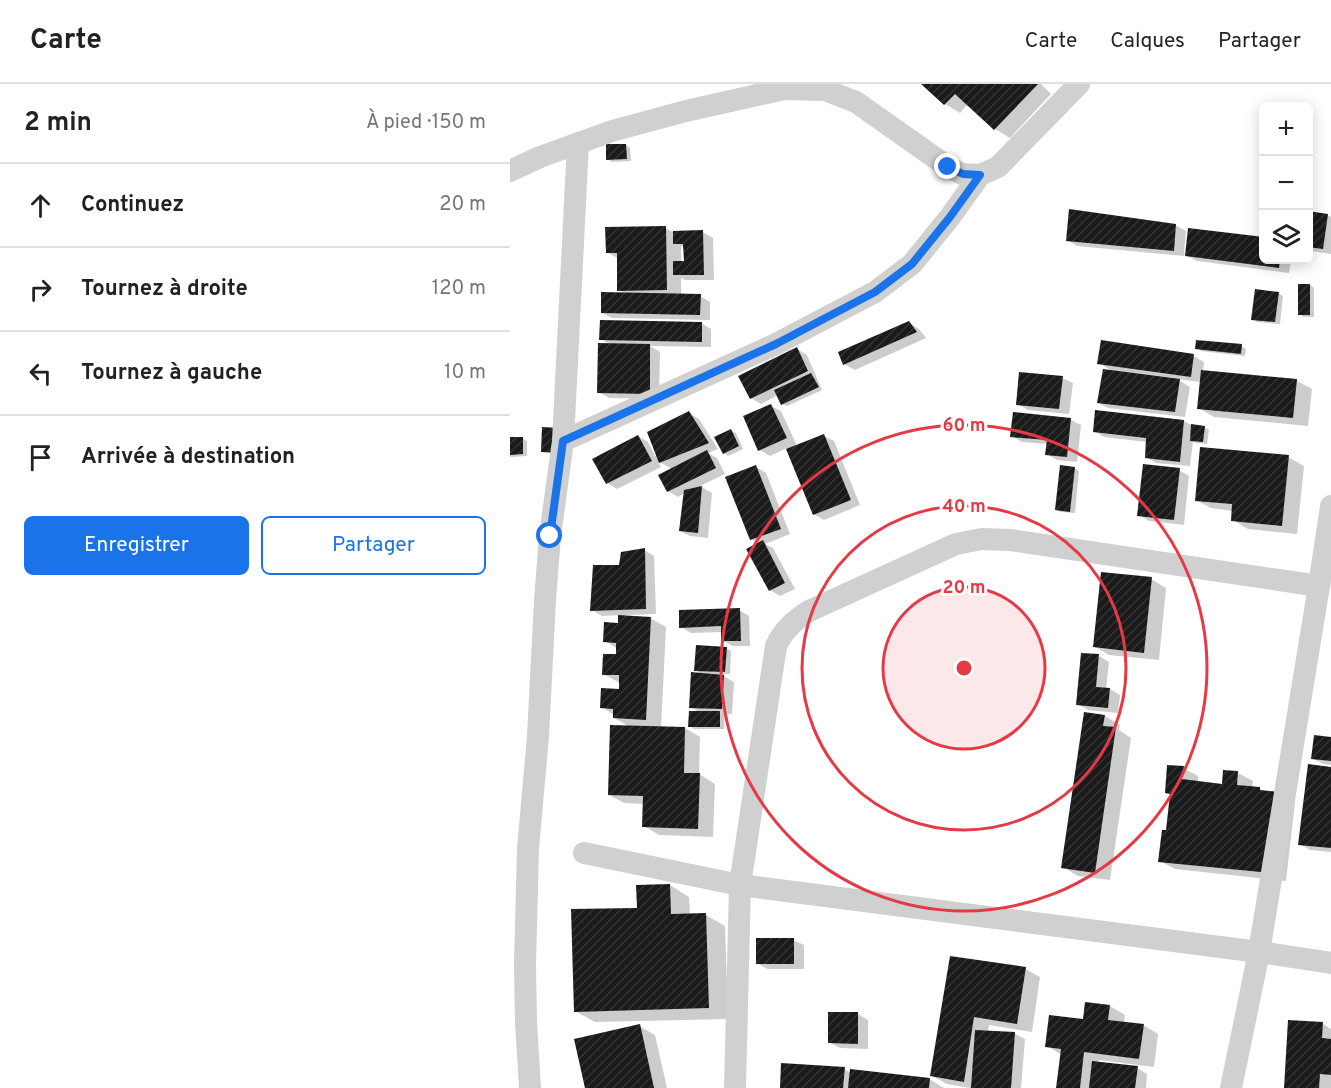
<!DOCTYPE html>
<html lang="fr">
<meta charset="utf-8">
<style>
body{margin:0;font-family:Overpass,sans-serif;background:#f2f2f2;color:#222}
.controls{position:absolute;right:18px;top:18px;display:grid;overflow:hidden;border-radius:9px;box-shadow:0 3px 15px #0003}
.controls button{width:54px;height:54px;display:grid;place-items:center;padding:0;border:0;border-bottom:2px solid #e0e0e0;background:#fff;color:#222;font:30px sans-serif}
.stop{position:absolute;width:18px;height:18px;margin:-14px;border:4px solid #1a73e8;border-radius:50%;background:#fff}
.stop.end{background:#1a73e8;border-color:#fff;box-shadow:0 2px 6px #0008}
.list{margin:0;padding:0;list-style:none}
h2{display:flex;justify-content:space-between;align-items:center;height:78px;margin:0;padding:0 24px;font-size:26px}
h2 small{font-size:20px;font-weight:400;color:#767676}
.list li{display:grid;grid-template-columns:39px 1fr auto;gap:18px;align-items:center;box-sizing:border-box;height:84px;padding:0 24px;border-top:2px solid #e0e0e0}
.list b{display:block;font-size:22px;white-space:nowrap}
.list em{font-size:20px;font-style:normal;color:#767676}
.actions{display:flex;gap:12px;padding:18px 24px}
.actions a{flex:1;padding:14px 0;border:2px solid #1a73e8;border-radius:9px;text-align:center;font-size:21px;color:#1a73e8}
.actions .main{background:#1a73e8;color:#fff}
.icon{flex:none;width:33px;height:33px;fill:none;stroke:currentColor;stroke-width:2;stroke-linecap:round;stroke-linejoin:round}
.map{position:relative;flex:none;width:821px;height:1004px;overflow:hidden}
header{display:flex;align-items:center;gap:36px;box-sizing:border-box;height:84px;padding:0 30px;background:#fff;border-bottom:2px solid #e0e0e0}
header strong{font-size:28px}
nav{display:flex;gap:33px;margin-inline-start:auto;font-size:21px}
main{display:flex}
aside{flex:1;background:#fff}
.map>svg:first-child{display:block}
.shadow{fill:#0003;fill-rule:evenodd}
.building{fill:url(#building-hatch)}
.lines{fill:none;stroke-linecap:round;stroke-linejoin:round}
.street{stroke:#d0d0d0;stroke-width:22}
.route{stroke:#1a73e8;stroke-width:8}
.ring{fill:none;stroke:#e63946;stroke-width:3}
.centre{fill:#e63946;stroke:#fff;stroke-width:3}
.ring-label{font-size:18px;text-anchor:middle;font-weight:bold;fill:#e63946;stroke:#fff;stroke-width:6;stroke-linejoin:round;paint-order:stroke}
</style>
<header>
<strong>Carte</strong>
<nav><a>Carte</a><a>Calques</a><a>Partager</a></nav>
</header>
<main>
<aside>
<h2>2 min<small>À pied · 150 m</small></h2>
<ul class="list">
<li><svg class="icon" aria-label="ahead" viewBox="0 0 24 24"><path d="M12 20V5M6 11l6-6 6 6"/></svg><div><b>Continuez</b></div><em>20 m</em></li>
<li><svg class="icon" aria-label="right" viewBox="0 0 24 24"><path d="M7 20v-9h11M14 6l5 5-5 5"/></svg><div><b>Tournez à droite</b></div><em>120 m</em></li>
<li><svg class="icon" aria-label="left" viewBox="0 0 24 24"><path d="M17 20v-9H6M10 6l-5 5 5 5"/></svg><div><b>Tournez à gauche</b></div><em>10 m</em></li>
<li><svg class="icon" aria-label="arrive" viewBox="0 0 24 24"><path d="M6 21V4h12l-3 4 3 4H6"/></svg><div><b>Arrivée à destination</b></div></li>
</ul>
<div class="actions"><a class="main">Enregistrer</a><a>Partager</a></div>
</aside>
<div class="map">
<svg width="821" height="1004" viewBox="0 0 821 1004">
<defs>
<pattern id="building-hatch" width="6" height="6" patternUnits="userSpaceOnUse" patternTransform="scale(1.5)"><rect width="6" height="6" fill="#1a1a1a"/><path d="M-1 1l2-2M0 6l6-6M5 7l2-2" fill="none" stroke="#333"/></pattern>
</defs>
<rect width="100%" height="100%" fill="#fff"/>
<g class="shadow">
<path d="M415,0H531L541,10L500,54L485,45L458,20L450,29L435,20Z"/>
<path d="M116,61L120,64L121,77L102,78L97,75Z"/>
<path d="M798,129L817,131L821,133V170L801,167L798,165Z"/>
<path d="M665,141L676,147L674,169L754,176H781L779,189L687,177L674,170V172L567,162L557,156Z"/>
<path d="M155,144L163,148H193L203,154L204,196H175L171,194V211L190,212L200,218V236L102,234L92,229L117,210L109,206V175L97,168ZM171,162L175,165V178H171Z"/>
<path d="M800,201L804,204V233H794L789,230Z"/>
<path d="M768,209L773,212L770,240L747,238L743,235Z"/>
<path d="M191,239L201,245V263L140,262L150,268L149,315L99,314L89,308L101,261L91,255Z"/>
<path d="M399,239L409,245L416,254L345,286L334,280Z"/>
<path d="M592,258L684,272L694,278L693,288L787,297L802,305L798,342L704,333L689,324L691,298L667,295L680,303L675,333L598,324L588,319L604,288L589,279Z"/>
<path d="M731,262L736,265L735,272L691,267L686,264Z"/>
<path d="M287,265L297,271L312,306L277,322L272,320L268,311L251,320L241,314Z"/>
<path d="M552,294L563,299L559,330L518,326L508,320Z"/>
<path d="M261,322L271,327L287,362L314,352L324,357L350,421L314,436L304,430L277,364L260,372L250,366Z"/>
<path d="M586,328L674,337L683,342L694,343L699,346L697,360L686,359L683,357L680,382L646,379L636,373L637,358L594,353L584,347Z"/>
<path d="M179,329L189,335L208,365L198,369L207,374L215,390L190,402L202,409L198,454L180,452L170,447L175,409L168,413L158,407L162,385L148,377L151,383L107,405L97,399L128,352L138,358L145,372L147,371Z"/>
<path d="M561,336L571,341L567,378L547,376L537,370L538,360L512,358L502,352Z"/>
<path d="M221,347L226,349L233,365L218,372L214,369Z"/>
<path d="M12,354L17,357V372L0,373V355Z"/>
<path d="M778,373L794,382L787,450L738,445L723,436V427L701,424L686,416Z"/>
<path d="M246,383L256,389L280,450L255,460L263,464L285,505L270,512L260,506L249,460L241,455Z"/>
<path d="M564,384L569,387L565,429L551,428L546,426Z"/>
<path d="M669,386L679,392L674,441L639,437L629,431Z"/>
<path d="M134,466L144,472L146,530L115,531V533L140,534L156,543L151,644H175L190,653L189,690L205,700L203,753L149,751L134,742L135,720L114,719L99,711L120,643L104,634V631L92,623L110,606V599L93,590L107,572L108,565L95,557L109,540L110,531L92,532L82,526L110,482Z"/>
<path d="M641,495L656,504L649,576L599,571L584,562Z"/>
<path d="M229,526L239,532L240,562H223L213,557L212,548L181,549L171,543Z"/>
<path d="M216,564L221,567L220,590H210L224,598L222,630H215L214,645H184L180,642L190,628L180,623L194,591L186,586Z"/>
<path d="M589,572L599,578L596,605H600L610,611L608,629L578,626L568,620Z"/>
<path d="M595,632L610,641L609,646L621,654L600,796L568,792L553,783Z"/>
<path d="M821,655V681L813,680L802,674Z"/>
<path d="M673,684L688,692V699L713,701L728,689L743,697L742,704L750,705L756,709L785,718L776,797L665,785L650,777L657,748L661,711L656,708Z"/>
<path d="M821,685V768L800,766L790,760Z"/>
<path d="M160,801L179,813L180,831H196L215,842L218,935L85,938L65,927L128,826Z"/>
<path d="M283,856L294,861V885H257L247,879Z"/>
<path d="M441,873L515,885L530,893L522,948L479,941L478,948L505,950L515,955L511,1004H460L437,1000L422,992Z"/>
<path d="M600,922L615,931L614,939L633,941L648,950L644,983L589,976V979L627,984L637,990L636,1004H548L552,971L537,962L574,937Z"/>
<path d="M348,930L358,936V965L330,964L319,958Z"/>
<path d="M813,940L821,945V1004H775Z"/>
<path d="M129,942L145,951L157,1004H77Z"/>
<path d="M334,985L341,989L419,995L434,1004H271Z"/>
</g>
<g class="building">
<path d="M411,0H528L484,46L445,10L434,21Z"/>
<path d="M96,60H116L117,75L96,76Z"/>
<path d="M559,125L666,140L664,167L556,157Z"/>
<path d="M798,127L818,130L813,165L798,163Z"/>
<path d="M156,142L157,206L107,207V169H96L95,143Z"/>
<path d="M678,144L754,153V176H770L769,184L675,172Z"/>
<path d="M193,146L194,191H163V177H174L173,160H163V147Z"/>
<rect x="788" y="200" width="12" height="31"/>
<path d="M745,205L769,208L765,238L741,236Z"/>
<path d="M91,208L191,210L190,231L91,229Z"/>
<path d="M90,236L192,238V258L89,256Z"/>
<path d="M399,237L407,248L333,281L328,268Z"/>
<path d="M591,256L684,270L681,293L587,280Z"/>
<path d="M686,256L732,260L731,270L685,265Z"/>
<path d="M88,259L140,260V310L87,309Z"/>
<path d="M287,263L298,287L240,315L228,292Z"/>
<path d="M593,285L670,295L665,328L587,319Z"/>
<path d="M691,286L787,295L783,334L687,325Z"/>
<path d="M509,288L553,292L549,325L506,321Z"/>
<path d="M301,289L309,303L271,321L264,306Z"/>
<path d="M261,320L277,354L248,367L233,332Z"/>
<path d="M585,326L674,336L670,378L635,374L636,354L583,348Z"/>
<path d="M179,327L199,359L149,379L137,348Z"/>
<path d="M503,328L561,334L557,373L535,371L537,356L500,353Z"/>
<path d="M681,340L695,342L693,358L680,357Z"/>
<path d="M32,343L51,344L49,369L31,368Z"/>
<path d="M221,345L229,362L213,370L204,353Z"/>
<path d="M314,350L341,416L303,431L276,365Z"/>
<path d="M128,351L142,377L96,400L82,375Z"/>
<path d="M0,353H13V370L0,371Z"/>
<path d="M690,363L779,371L772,442L721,437L722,420L685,417Z"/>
<path d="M197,366L206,384L157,408L148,391Z"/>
<path d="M633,380L670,384L664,436L627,432Z"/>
<path d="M246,381L271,445L240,456L215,393Z"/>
<path d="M550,381L565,383L560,428L545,426Z"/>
<path d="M192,402L188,449L169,447L174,406Z"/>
<path d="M253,456L275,499L259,507L236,465Z"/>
<path d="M135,464L136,525L80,527L83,481H109L111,468Z"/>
<path d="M591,488L642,493L634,569L583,563Z"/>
<path d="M230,524L231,557H211V542L169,544V526Z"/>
<path d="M108,531L141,533L136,636L103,634V625L90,624L91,604L109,605V591H92L93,570H106V559L93,558L94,538L108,539Z"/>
<path d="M186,561L217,563L215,588L184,587Z"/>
<path d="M571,569L589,570L586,603L600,604L598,624L566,621Z"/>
<path d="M181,588L214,591L212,625L179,624Z"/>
<path d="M179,627H210V643H178Z"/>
<path d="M574,628L595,631L593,642L606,643L585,789L551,784Z"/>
<path d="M100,641L175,643L174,689H190L188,745L132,743L133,712L98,711Z"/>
<path d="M804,651L821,653V677L801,675Z"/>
<path d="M798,680L821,683V764L788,761Z"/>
<path d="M657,681L674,682L672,695L712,700L713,686L728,687L727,701L750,703V706L770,708L761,789L648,778L652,746H656L660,710L655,709Z"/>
<path d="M160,800L161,830L196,829L199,924L64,928L61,825L127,824L126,801Z"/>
<rect x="246" y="854" width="38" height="26"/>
<path d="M440,872L516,883L507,940L464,933L454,998L420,992Z"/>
<path d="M575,918L600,921L598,936L634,940L629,975L574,968L570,1004H546L551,965L535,963L539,931L573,935Z"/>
<path d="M318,928H348V960L318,959Z"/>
<path d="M778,936L813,938L812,954L821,955V991L810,990L809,1004H774Z"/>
<path d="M130,940L144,1004H75L64,955Z"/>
<path d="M465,946L505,948L501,1004H461Z"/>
<path d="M582,977L628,982L625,1004H579Z"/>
<path d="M271,979L335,983L333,1004H270Z"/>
<path d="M340,985L420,994L419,1004H338Z"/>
</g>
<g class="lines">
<g class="street">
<path d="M0,87L30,73L102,47L176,27L274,5L315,6L346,18L438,83L452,90L470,91L488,83L569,0"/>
<path d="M53,357L266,260L365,208L402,180L440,133L470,91"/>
<path d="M74,769L230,801L749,868L821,879"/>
<path d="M20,1004L16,939L15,880L18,765L28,652L35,516L40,452L53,357L68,59"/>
<path d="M225,1004L230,801L266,562C274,545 284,537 299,527L446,460L472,455L500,456L809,502"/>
<path d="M721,1004L749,868L809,502L821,422"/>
</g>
</g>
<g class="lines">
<path class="route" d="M40,452L53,357L266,260L365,208L402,180L440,133L470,91L453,90L438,83"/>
</g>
<circle cx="454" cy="584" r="81" fill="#e63946" fill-opacity=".12"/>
<g class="ring">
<circle cx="454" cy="584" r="81"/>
<circle cx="454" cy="584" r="162"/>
<circle cx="454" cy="584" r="243"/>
</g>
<circle cx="454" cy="584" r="9" class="centre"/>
<g class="ring-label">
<text x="454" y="347">60 m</text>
<text x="454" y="428">40 m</text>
<text x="454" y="509">20 m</text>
</g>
</svg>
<div class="controls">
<button>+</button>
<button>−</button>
<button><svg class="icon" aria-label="layers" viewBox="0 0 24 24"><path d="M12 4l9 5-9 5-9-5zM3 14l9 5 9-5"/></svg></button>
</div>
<div class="stop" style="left:40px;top:452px"></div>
<div class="stop end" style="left:438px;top:83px"></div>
</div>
</main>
